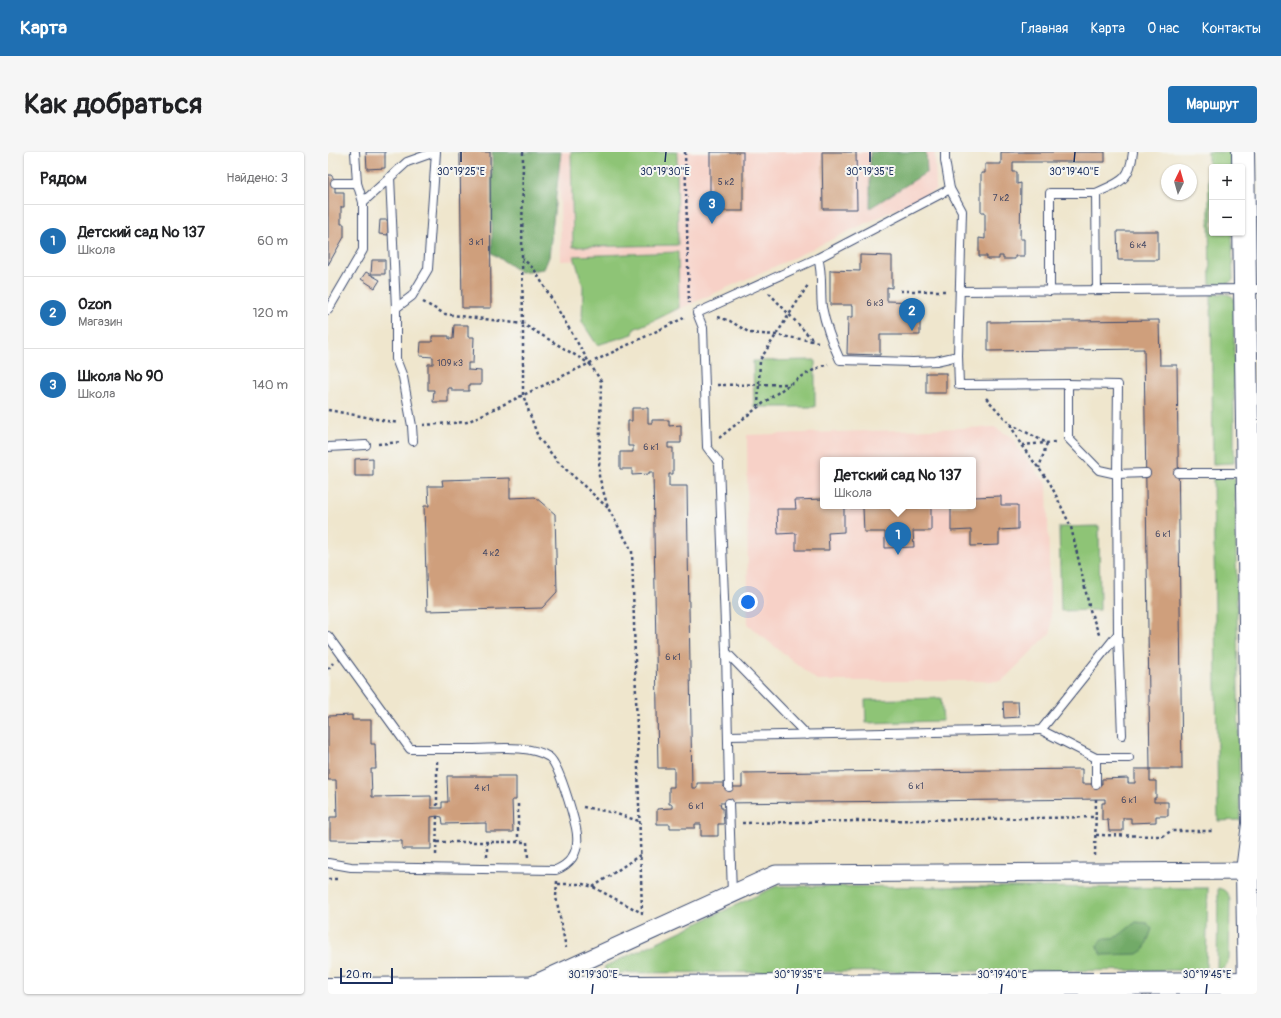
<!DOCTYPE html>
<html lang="ru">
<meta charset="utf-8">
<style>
body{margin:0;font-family:Pangolin,sans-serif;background:#f6f6f6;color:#202124}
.controls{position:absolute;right:12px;top:12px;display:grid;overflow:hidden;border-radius:4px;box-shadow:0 1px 3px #0004}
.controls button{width:36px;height:36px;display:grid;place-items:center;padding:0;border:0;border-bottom:1px solid #e0e0e0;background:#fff;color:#202124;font:20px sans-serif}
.compass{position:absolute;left:833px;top:12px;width:36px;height:36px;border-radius:50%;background:#fff;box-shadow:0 1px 3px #0004;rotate:5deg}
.scale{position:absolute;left:12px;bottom:10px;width:53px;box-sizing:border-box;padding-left:4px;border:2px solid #1b2f5e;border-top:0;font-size:11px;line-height:14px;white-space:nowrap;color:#1b2f5e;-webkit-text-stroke:3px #f6f6f2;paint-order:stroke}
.you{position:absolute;left:420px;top:450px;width:14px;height:14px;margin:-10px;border:3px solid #fff;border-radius:50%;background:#1a73e8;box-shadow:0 0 0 6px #1a73e833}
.badge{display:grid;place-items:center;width:26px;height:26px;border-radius:50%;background:#1f6fb2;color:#fff;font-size:13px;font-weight:700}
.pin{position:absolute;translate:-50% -33px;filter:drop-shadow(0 1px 2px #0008)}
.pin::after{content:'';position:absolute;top:21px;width:14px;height:12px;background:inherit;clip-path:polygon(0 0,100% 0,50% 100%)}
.popup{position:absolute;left:492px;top:305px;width:156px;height:52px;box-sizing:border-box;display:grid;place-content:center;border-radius:4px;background:#fff;filter:drop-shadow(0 1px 3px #0005);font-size:13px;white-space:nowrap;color:#757577}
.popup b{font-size:15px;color:#202124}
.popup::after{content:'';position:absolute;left:50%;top:100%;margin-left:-8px;border:8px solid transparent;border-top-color:#fff}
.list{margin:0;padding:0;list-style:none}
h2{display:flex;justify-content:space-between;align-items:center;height:52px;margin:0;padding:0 16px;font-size:17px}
h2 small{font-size:13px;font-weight:400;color:#757577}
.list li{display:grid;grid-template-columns:26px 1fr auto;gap:12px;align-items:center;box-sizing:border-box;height:72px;padding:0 16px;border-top:1px solid #e0e0e0}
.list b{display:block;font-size:15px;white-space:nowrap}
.list p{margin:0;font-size:13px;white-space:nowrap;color:#757577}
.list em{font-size:13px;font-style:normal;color:#757577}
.map{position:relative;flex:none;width:929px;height:842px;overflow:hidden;border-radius:4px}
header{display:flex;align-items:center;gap:24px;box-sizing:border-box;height:56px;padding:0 20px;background:#1f6fb2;color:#fff}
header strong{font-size:19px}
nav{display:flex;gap:22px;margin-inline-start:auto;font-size:14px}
.intro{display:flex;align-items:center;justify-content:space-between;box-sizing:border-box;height:96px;padding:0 24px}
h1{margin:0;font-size:28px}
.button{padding:10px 18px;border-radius:4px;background:#1f6fb2;color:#fff;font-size:14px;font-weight:700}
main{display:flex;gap:24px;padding:0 24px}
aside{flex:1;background:#fff;border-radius:4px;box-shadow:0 1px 3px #0004}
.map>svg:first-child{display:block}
.built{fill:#f7d1c7;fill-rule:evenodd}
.green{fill:#8ec476;stroke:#547a6a}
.forest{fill:#72aa67;stroke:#466c62}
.building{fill:#cf9f7b}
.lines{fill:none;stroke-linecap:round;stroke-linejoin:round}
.lane-casing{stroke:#3b4a6f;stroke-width:10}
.street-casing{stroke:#3b4a6f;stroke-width:19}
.secondary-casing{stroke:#3b4a6f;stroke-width:24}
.path{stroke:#3b4a6f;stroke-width:2.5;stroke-dasharray:3 3;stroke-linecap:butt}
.lane{stroke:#fff;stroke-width:8}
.street{stroke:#fff;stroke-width:17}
.secondary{stroke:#fff;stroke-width:22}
.ticks{fill:none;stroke:#1b2f5e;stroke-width:1.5}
.labels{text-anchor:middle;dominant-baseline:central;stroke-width:4;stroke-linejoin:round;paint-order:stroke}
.number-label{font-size:9px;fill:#484b65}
.ticks-label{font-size:10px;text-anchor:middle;fill:#1b2f5e;stroke:#f6f6f2;stroke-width:4;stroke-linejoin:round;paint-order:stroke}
</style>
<header>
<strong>Карта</strong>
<nav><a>Главная</a><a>Карта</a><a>О нас</a><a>Контакты</a></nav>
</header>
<div class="intro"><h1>Как добраться</h1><a class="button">Маршрут</a></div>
<main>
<aside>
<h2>Рядом<small>Найдено: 3</small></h2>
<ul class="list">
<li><span class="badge">1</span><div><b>Детский сад № 137</b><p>Школа</p></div><em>60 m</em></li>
<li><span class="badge">2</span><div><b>Ozon</b><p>Магазин</p></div><em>120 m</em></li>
<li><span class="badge">3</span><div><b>Школа № 90</b><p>Школа</p></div><em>140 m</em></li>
</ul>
</aside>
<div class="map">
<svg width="929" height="842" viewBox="0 0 929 842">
<rect width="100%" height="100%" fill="#f6f6f2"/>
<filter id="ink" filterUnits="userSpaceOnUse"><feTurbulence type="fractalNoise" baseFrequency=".025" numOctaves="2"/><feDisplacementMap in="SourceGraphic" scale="8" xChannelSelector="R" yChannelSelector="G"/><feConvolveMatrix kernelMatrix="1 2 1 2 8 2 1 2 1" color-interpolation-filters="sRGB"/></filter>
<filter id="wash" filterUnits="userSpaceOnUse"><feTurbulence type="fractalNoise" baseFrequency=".012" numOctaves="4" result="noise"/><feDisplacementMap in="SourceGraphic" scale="16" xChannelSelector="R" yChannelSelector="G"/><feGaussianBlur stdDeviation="0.9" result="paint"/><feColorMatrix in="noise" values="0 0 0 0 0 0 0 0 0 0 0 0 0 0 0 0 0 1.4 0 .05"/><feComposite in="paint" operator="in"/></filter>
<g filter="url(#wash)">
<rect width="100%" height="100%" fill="#efe6cd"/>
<g class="built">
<path d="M231,0H607L608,38L450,113L329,167L299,107L233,109Z"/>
<path d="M666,275L687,287L690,296L719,332L723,480L674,529H490L420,473L419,283ZM495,308H645V354H495Z"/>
</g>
<g class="green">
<path d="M243,0H349L350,93L245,95Z"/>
<path d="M880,0H903V15H884V81H904L905,128L900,131L882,132Z"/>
<path d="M350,100L351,156L329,167L306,177L305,182L269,193L254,170L255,134L246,104Z"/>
<path d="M883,142C890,142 900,140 906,146V311L885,312Z"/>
<path d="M487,208V255H426L425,209Z"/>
<path d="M885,326H907L912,668L890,669Z"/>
<path d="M771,374L772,458L733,459L731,375Z"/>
<path d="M613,546L615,569L538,571L537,548Z"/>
<path d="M449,734L880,736L878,818L279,821L276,815Z"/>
<path d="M890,736C898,738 900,741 902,748L901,807C899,814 896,816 889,819Z"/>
</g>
<g class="forest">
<path d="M164,0H233L221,105L216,117L192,120L164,101Z"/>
<path d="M542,0H598L599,20L542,56Z"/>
<path d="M808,770L819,771L824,777L816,798L810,802L774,803L769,795C775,781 779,789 790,784C796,780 802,774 808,770Z"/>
</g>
<g id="blocks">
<g class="building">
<path d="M38,0H57V16L39,17Z"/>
<path d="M132,0H162L163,156H134Z"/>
<rect x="382" y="0" width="33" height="59"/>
<path d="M494,0H528L529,57H495Z"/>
<path d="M673,0H777V10H685V20H689V32L693,31L692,87H696V104H687V107H675V104H671V107H659V104H651V86L657,87V60H653V21H657V12H673Z"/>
<path d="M0,23H3L7,28V40H16V55H13V72H16V85L0,113Z"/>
<path d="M52,68H60V83L51,82Z"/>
<path d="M789,79H830V108H790Z"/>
<path d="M532,103L564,104V136L559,135V149L592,150V183H552V203L519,202L520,165H525V153H502V118L532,119Z"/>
<path d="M44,108H57V122H43Z"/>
<path d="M38,120L52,128L47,136L33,127Z"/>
<path d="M831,168L832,213H849L854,617H822L816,197L660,199V170Z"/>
<path d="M126,173H140V185H146L145,211H140V218L153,219V233H141V239H124V236H120V250H105L106,238H100V212H105V205L92,204L93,190H104V184H121V187H125Z"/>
<rect x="598" y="221" width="20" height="20"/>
<path d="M304,256H320V271H324V268H341V274L353,273V291H340V296H345V322H341V334H359L364,636H369V631H395V635H414V621L754,617V632H774V627L800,626V631H807V617H822V629H828V646H826V650H840V664H828V670L803,671V666H795V679H781L780,668H774V651H777V647L392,651L393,656H395L396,672H390V684H373V672H367V676H342V672H329V657L344,656V652H341V635H346V616H330L325,320H321V322L304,323V317H292V300H305V294H300V269H304Z"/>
<path d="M45,306V324H27V307Z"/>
<path d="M182,326V346L207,345L227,362L229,440L214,456L99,459L96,354H101L100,334H115L114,328Z"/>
<path d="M673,344V353H690V377L671,378V393L643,394V378L623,379V354H645V345Z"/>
<path d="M495,347V354H603V379H585L586,395L557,396V380H536L535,356H516V380L500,381L501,398H468V381L450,382L449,357H468L467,348Z"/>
<path d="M675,550H690L691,565L676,566Z"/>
<path d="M24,563V568H43V592H47L48,617H43L44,645L103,644V656H114V650H120L119,624H188V648H184L185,680H158V671L115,672L114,665L109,664L103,665V697H74V689L2,688V665H9L8,628H0V564Z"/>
</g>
</g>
</g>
<g filter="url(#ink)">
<use href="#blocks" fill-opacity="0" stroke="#3b4a6f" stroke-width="1"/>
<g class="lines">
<g class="lane-casing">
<g id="lane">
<path d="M62,25L68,156"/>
<path d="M7,31H29"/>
<path d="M768,41C792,30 802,29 805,0"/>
<path d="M35,50L79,10L107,0"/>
<path d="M490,106C495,122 492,139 494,155C497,171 505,193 512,208L585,210L608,209L630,204"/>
<path d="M632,139L929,137"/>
<path d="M722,139V41H768L769,138"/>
<path d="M0,158L35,98V50L29,31L27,0"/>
<path d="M740,232V286L771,318L789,322L818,321"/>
<path d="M85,289L84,274L75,225L68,207V156L84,144L100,117L108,0"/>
<path d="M0,295L38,293"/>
<path d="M850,321H918"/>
<path d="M790,482L794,583"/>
<path d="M0,484L82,597C103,597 123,597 143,597C166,597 201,592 221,605C231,612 245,663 248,676C252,695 247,710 228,718L23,715L0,711"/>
<path d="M398,500L479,583"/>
<path d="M713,578L768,606V632"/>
<path d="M400,584L713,578L790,482L789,322L790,233L740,232L631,233L630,204L634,59L622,37L617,8V0"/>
<path d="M768,606H801"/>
<path d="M401,635L398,500L391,311L379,295L375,176L369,161L490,106L622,37"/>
<path d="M401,651L404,742"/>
</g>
</g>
<g class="street-casing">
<path id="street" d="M202,834L448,722L929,719"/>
</g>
<g class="secondary-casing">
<g id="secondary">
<path d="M915,0L925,672L919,719L921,842"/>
<path d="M0,837L929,831"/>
</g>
</g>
<g class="path">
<path d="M195,0L194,106L195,172V243L210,285L230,310L280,356"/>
<path d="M357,0L361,151"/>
<path d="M572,139H620"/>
<path d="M441,141L485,188"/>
<path d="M95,150L117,162L195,172L262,212L206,117L194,106"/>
<path d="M390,165L402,169L422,181L448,183L490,190"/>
<path d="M389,233L462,232"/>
<path d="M658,246L682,272L693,293L722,331L743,375L762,458L772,485"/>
<path d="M430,255L432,208L480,133"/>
<path d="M0,258L70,271"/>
<path d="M682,272L719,291L711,316"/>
<path d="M95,273L139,270L358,165"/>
<path d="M391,286C411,270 431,254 452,239C467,229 482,218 500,212"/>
<path d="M50,292L73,290"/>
<path d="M694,293L728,290"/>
<path d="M0,517L5,511"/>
<path d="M109,609V656"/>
<path d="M190,652V689"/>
<path d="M255,655L282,660L311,669"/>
<path d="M414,671L768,665"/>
<path d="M768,683L835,684L843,679H886"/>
<path d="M109,690H199L200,706"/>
<path d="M108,703L109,664"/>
<path d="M767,704L768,647"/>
<path d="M159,705V690"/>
<path d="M0,727H9"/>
<path d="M229,729L228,745L238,796"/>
<path d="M230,732H255L265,735L314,761L304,399L280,356L271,324L273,229L262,212"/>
<path d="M265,735L312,703"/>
</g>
<use href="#lane" class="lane"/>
<use href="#street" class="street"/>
<use href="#secondary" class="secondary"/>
</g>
</g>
<path class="ticks" d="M133,10V0M337,10L338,0M542,10V0M746,10L747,0M264,842L265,832M469,842L470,832M673,842L674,832M878,842L879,832"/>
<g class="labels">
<g class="number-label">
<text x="398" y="30">5 к2</text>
<text x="673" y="46">7 к2</text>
<text x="148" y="90">3 к1</text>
<text x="810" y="93">6 к4</text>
<text x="547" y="151">6 к3</text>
<text x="122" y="211">109 к3</text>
<text x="323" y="295">6 к1</text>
<text x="835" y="382">6 к1</text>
<text x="163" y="401">4 к2</text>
<text x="345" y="505">6 к1</text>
<text x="588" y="634">6 к1</text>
<text x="154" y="636">4 к1</text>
<text x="801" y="648">6 к1</text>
<text x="368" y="654">6 к1</text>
</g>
</g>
<g class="ticks-label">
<text x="133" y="23">30°19'25"E</text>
<text x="337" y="23">30°19'30"E</text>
<text x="542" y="23">30°19'35"E</text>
<text x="746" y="23">30°19'40"E</text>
<text x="265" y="826">30°19'30"E</text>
<text x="470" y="826">30°19'35"E</text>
<text x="674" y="826">30°19'40"E</text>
<text x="879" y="826">30°19'45"E</text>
</g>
</svg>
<div class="controls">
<button>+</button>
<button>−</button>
</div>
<svg class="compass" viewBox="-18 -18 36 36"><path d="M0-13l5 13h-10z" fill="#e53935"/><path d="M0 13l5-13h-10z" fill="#757577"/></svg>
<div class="scale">20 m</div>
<div class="you"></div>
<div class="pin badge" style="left:570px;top:403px">1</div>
<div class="popup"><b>Детский сад № 137</b>Школа</div>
<div class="pin badge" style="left:584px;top:179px">2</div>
<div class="pin badge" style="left:384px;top:72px">3</div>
</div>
</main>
